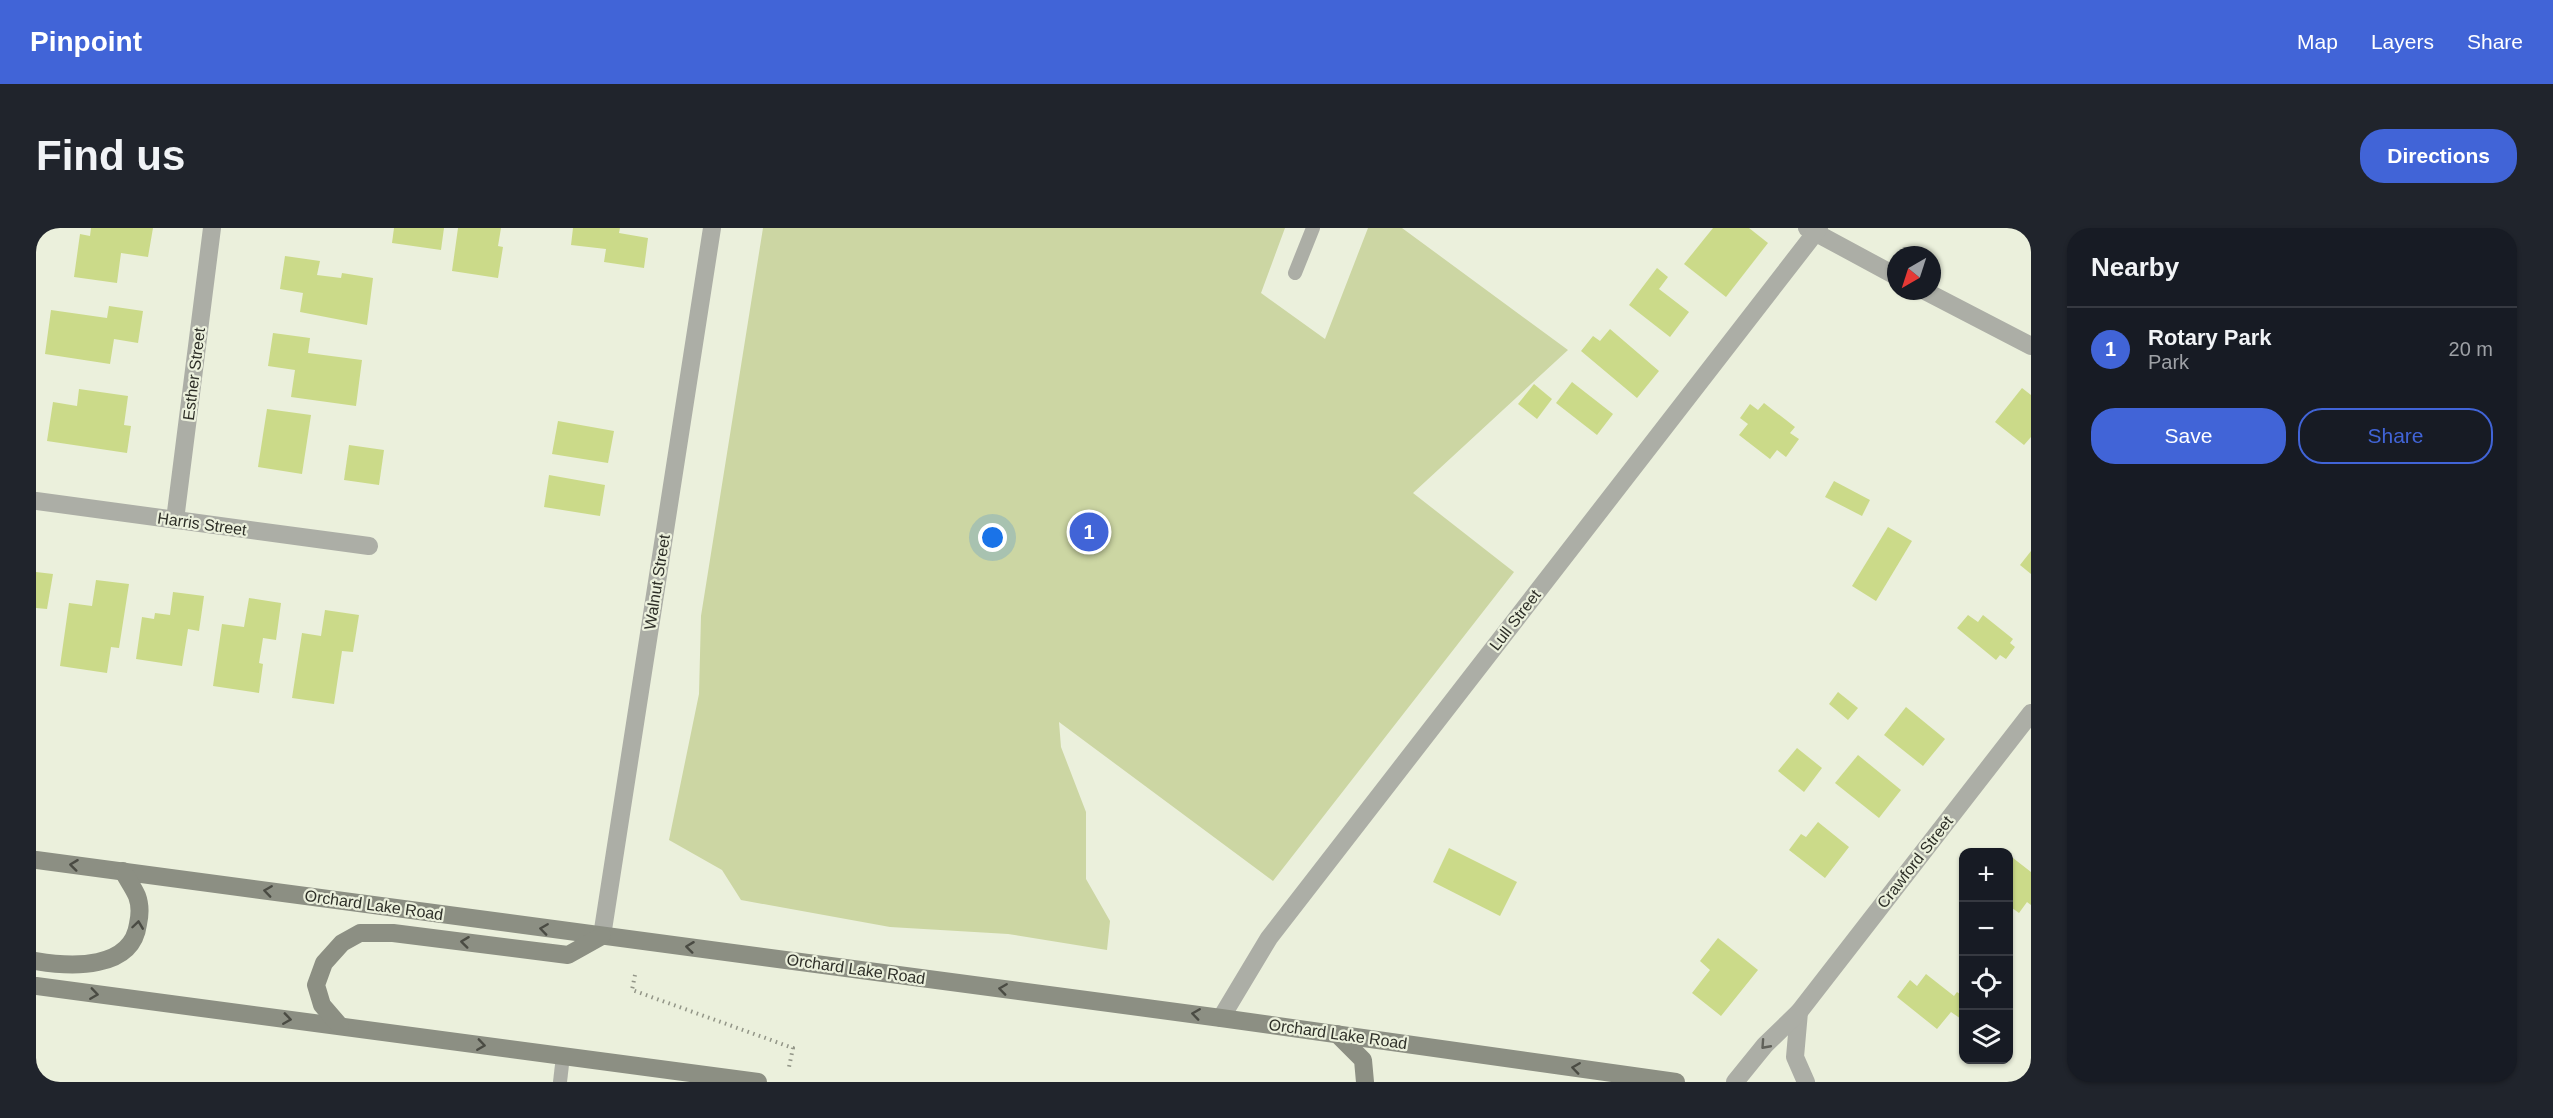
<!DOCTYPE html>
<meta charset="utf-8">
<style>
body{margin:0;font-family:Helvetica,sans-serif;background:#20242c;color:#f1f3f6}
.controls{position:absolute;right:18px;bottom:18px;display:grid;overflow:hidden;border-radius:12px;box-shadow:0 2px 4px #0004}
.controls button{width:54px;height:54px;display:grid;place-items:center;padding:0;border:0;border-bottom:2px solid #363941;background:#171b24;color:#f1f3f6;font:30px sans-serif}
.compass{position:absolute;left:1851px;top:18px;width:54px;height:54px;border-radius:50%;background:#171b24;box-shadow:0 2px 4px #0004;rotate:219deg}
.you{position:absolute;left:957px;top:310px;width:21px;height:21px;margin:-15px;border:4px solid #fff;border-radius:50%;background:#1a73e8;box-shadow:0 0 0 9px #1a73e833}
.badge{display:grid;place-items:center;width:39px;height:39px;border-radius:50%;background:#4164d7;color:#fff;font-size:20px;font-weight:700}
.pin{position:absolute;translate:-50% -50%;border:3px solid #fff;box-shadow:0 2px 6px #0006}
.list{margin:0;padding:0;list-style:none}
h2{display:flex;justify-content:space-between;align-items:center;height:78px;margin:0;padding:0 24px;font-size:26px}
h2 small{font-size:20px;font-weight:400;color:#9ea1a6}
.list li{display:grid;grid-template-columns:39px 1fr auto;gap:18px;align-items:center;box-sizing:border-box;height:84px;padding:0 24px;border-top:2px solid #363941}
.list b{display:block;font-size:22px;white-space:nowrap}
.list p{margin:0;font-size:20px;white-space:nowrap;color:#9ea1a6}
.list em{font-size:20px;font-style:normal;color:#9ea1a6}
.actions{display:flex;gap:12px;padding:18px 24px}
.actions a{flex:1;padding:14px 0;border:2px solid #4164d7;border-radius:24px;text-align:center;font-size:21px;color:#4164d7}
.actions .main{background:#4164d7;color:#fff}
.icon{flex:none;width:33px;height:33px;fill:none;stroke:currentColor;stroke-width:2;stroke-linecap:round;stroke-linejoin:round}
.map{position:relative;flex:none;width:1995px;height:854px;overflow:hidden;border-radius:24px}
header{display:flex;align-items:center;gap:36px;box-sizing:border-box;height:84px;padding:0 30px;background:#4164d7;color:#fff}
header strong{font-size:28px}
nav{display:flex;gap:33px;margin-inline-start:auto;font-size:21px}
.intro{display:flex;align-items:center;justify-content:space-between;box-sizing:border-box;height:144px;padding:0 36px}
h1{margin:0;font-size:42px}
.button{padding:15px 27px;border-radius:24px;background:#4164d7;color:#fff;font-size:21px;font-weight:700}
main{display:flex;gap:36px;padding:0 36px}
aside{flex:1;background:#171b24;border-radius:24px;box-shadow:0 2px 4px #0004}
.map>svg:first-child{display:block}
.green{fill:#ccd6a3}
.building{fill:#cbda89}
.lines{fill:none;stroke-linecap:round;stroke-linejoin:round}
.path{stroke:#929587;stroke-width:4;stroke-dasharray:1.5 4.5;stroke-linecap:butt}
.service{stroke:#acaea6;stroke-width:14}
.minor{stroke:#acaea6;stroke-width:18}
.secondary{stroke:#8c8f83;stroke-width:18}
.oneway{stroke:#4a4b43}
.oneway2{stroke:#60615a}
.labels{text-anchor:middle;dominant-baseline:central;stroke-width:4.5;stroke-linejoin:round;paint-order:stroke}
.street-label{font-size:16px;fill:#2d2e27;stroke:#ebf0dc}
</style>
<header>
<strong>Pinpoint</strong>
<nav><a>Map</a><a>Layers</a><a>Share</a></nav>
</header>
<div class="intro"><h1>Find us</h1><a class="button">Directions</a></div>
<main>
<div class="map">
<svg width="1995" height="854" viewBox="0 0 1995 854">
<rect width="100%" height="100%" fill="#ebf0dc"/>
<path class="green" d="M727,0H1249L1225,65L1289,111L1332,0H1366L1532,122L1377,265L1478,344L1237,653L1023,494L1025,519L1050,584V651L1074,693L1071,722L972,706L854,699L705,672L686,642L633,612L663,466L665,388Z"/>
<g class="building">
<path d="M55,0H117L112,29L85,25L81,55L38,49L44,6L54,8Z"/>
<path d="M358,0H408L405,22L356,15Z"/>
<path d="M422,0H465L462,18L467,19L462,50L416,43Z"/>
<path d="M537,0H584L583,5L612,10L608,40L568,34L570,21L535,17Z"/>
<path d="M1677,0H1713L1732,15L1690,69L1648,36Z"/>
<path d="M249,28L284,33L281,47L305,50L306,45L337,50L331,97L264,84L267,65L244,61Z"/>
<path d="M1621,40L1632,49L1623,61L1653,84L1634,109L1593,77Z"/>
<path d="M73,78L107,83L102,115L78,111L74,136L9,126L15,82L71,90Z"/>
<path d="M1574,101L1623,143L1601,170L1545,123L1557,108L1564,113Z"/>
<path d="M237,105L274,110L272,125L326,132L320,178L255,169L259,142L232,138Z"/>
<path d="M1536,154L1577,186L1561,207L1520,175Z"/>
<path d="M1498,156L1516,171L1501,191L1482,176Z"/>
<path d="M1986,160L1995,167V209L1988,217L1959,194Z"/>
<path d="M43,161L92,168L88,197L95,198L91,225L11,213L17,174L41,178Z"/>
<path d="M1728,175L1759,199L1754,205L1763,211L1750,229L1741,222L1734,231L1703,207L1712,196L1704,190L1714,176L1722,182Z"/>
<path d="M231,181L275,187L266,246L222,239Z"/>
<path d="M522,193L578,203L572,235L516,226Z"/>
<path d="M313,217L348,222L343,257L308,252Z"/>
<path d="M513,247L569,257L564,288L508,279Z"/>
<path d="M1798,253L1834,272L1826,288L1789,269Z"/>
<path d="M1852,299L1876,313L1840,373L1816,358Z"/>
<path d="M1995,323V346L1984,337Z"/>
<path d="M0,344L17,346L11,381L0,380Z"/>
<path d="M60,352L93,356L83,420L75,419L71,445L24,438L33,375L56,378Z"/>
<path d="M137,364L168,368L163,403L152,401L146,438L100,431L106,389L118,391L119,385L134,387Z"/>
<path d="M213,370L245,375L240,412L227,410L223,435L227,436L223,465L177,458L186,396L208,399Z"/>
<path d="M289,382L323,387L317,424L306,423L298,476L256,470L266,405L285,408Z"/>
<path d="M1932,387L1942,394L1947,387L1977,411L1974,415L1979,419L1970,431L1964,427L1960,432L1921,400Z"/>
<path d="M1802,464L1822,480L1812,492L1793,476Z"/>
<path d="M1870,479L1909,511L1887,538L1848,507Z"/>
<path d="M1761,520L1786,540L1768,564L1742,543Z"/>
<path d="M1822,527L1865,562L1843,590L1799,555Z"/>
<path d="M1782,594L1813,619L1789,650L1753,622L1765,606L1770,609Z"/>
<path d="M1413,620L1481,654L1464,688L1397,654Z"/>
<path d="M1977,630L1995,644V677L1991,674L1983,685L1972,677V636Z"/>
<path d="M1682,710L1722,742L1685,788L1656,765L1674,742L1664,733Z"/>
<path d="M1890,746L1918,768L1921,764L1928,769V793L1915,784L1901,801L1861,769L1874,752L1881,758Z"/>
</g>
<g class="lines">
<path class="path" d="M599,747L596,762L757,820L753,839"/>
<g class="service">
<path d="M1259,45L1277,0"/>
<path d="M524,854L527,828"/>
</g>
<g class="minor">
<path d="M1771,0L1860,48"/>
<path d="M1889,63L1995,118"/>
<path d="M0,273L333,318"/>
<path d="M139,292L176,0"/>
<path d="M566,708L676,0"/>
<path d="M1763,784L1759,829L1770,854"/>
<path d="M1185,790L1233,710L1783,0"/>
<path d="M1699,854L1729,817L1763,784L1995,485"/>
</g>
<g class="secondary">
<path d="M0,632L1185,790L1640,854"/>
<path d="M0,733C35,739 96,742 102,696C104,687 104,676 101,668C97,659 91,651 87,643"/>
<path d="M0,758L722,854"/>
<path d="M304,798L286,777L280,757L288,735L306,715L324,705H357L532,727L566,708"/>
<path d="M1301,806L1327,832L1329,854"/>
</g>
</g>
<defs><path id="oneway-chevron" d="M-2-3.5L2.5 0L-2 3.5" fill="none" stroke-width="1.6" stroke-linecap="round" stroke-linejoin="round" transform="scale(1.5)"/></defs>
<g class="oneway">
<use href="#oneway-chevron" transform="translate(38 637) rotate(-173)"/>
<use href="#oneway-chevron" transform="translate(232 663) rotate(-172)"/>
<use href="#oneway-chevron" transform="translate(102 697) rotate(-82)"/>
<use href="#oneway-chevron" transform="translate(508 701) rotate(-172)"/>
<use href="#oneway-chevron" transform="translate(429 714) rotate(-173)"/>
<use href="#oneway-chevron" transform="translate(654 719) rotate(-173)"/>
<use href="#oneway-chevron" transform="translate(967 761) rotate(-172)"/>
<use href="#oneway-chevron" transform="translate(58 766) rotate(8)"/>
<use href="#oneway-chevron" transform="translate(1160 786) rotate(-172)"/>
<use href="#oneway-chevron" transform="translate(251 791) rotate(8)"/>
<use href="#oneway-chevron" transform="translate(445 817) rotate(8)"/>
<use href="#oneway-chevron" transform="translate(1540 840) rotate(-172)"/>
</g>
<use class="oneway2" href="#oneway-chevron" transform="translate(1729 817) rotate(132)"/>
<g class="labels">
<g class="street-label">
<text transform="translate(158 146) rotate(-83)">Esther Street</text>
<text transform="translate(166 296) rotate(8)">Harris Street</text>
<text transform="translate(621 354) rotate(-81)">Walnut Street</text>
<text transform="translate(1479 392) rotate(-52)">Lull Street</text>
<text transform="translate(1879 634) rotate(-52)">Crawford Street</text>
<text transform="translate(338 677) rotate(8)">Orchard Lake Road</text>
<text transform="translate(820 741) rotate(8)">Orchard Lake Road</text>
<text transform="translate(1302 806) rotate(8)">Orchard Lake Road</text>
</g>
</g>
</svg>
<div class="controls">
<button>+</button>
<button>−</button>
<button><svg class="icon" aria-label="locate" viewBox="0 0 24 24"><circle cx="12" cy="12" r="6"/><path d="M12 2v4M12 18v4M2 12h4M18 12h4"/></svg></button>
<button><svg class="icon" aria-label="layers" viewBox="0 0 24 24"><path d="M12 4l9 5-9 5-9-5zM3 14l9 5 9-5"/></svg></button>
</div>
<svg class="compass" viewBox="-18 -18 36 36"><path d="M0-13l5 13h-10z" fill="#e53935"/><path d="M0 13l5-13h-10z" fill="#9ea1a6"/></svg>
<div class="you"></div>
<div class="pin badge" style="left:1053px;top:304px">1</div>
</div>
<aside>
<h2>Nearby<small></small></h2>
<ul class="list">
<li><span class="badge">1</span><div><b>Rotary Park</b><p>Park</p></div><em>20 m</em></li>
</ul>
<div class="actions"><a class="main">Save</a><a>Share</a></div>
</aside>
</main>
